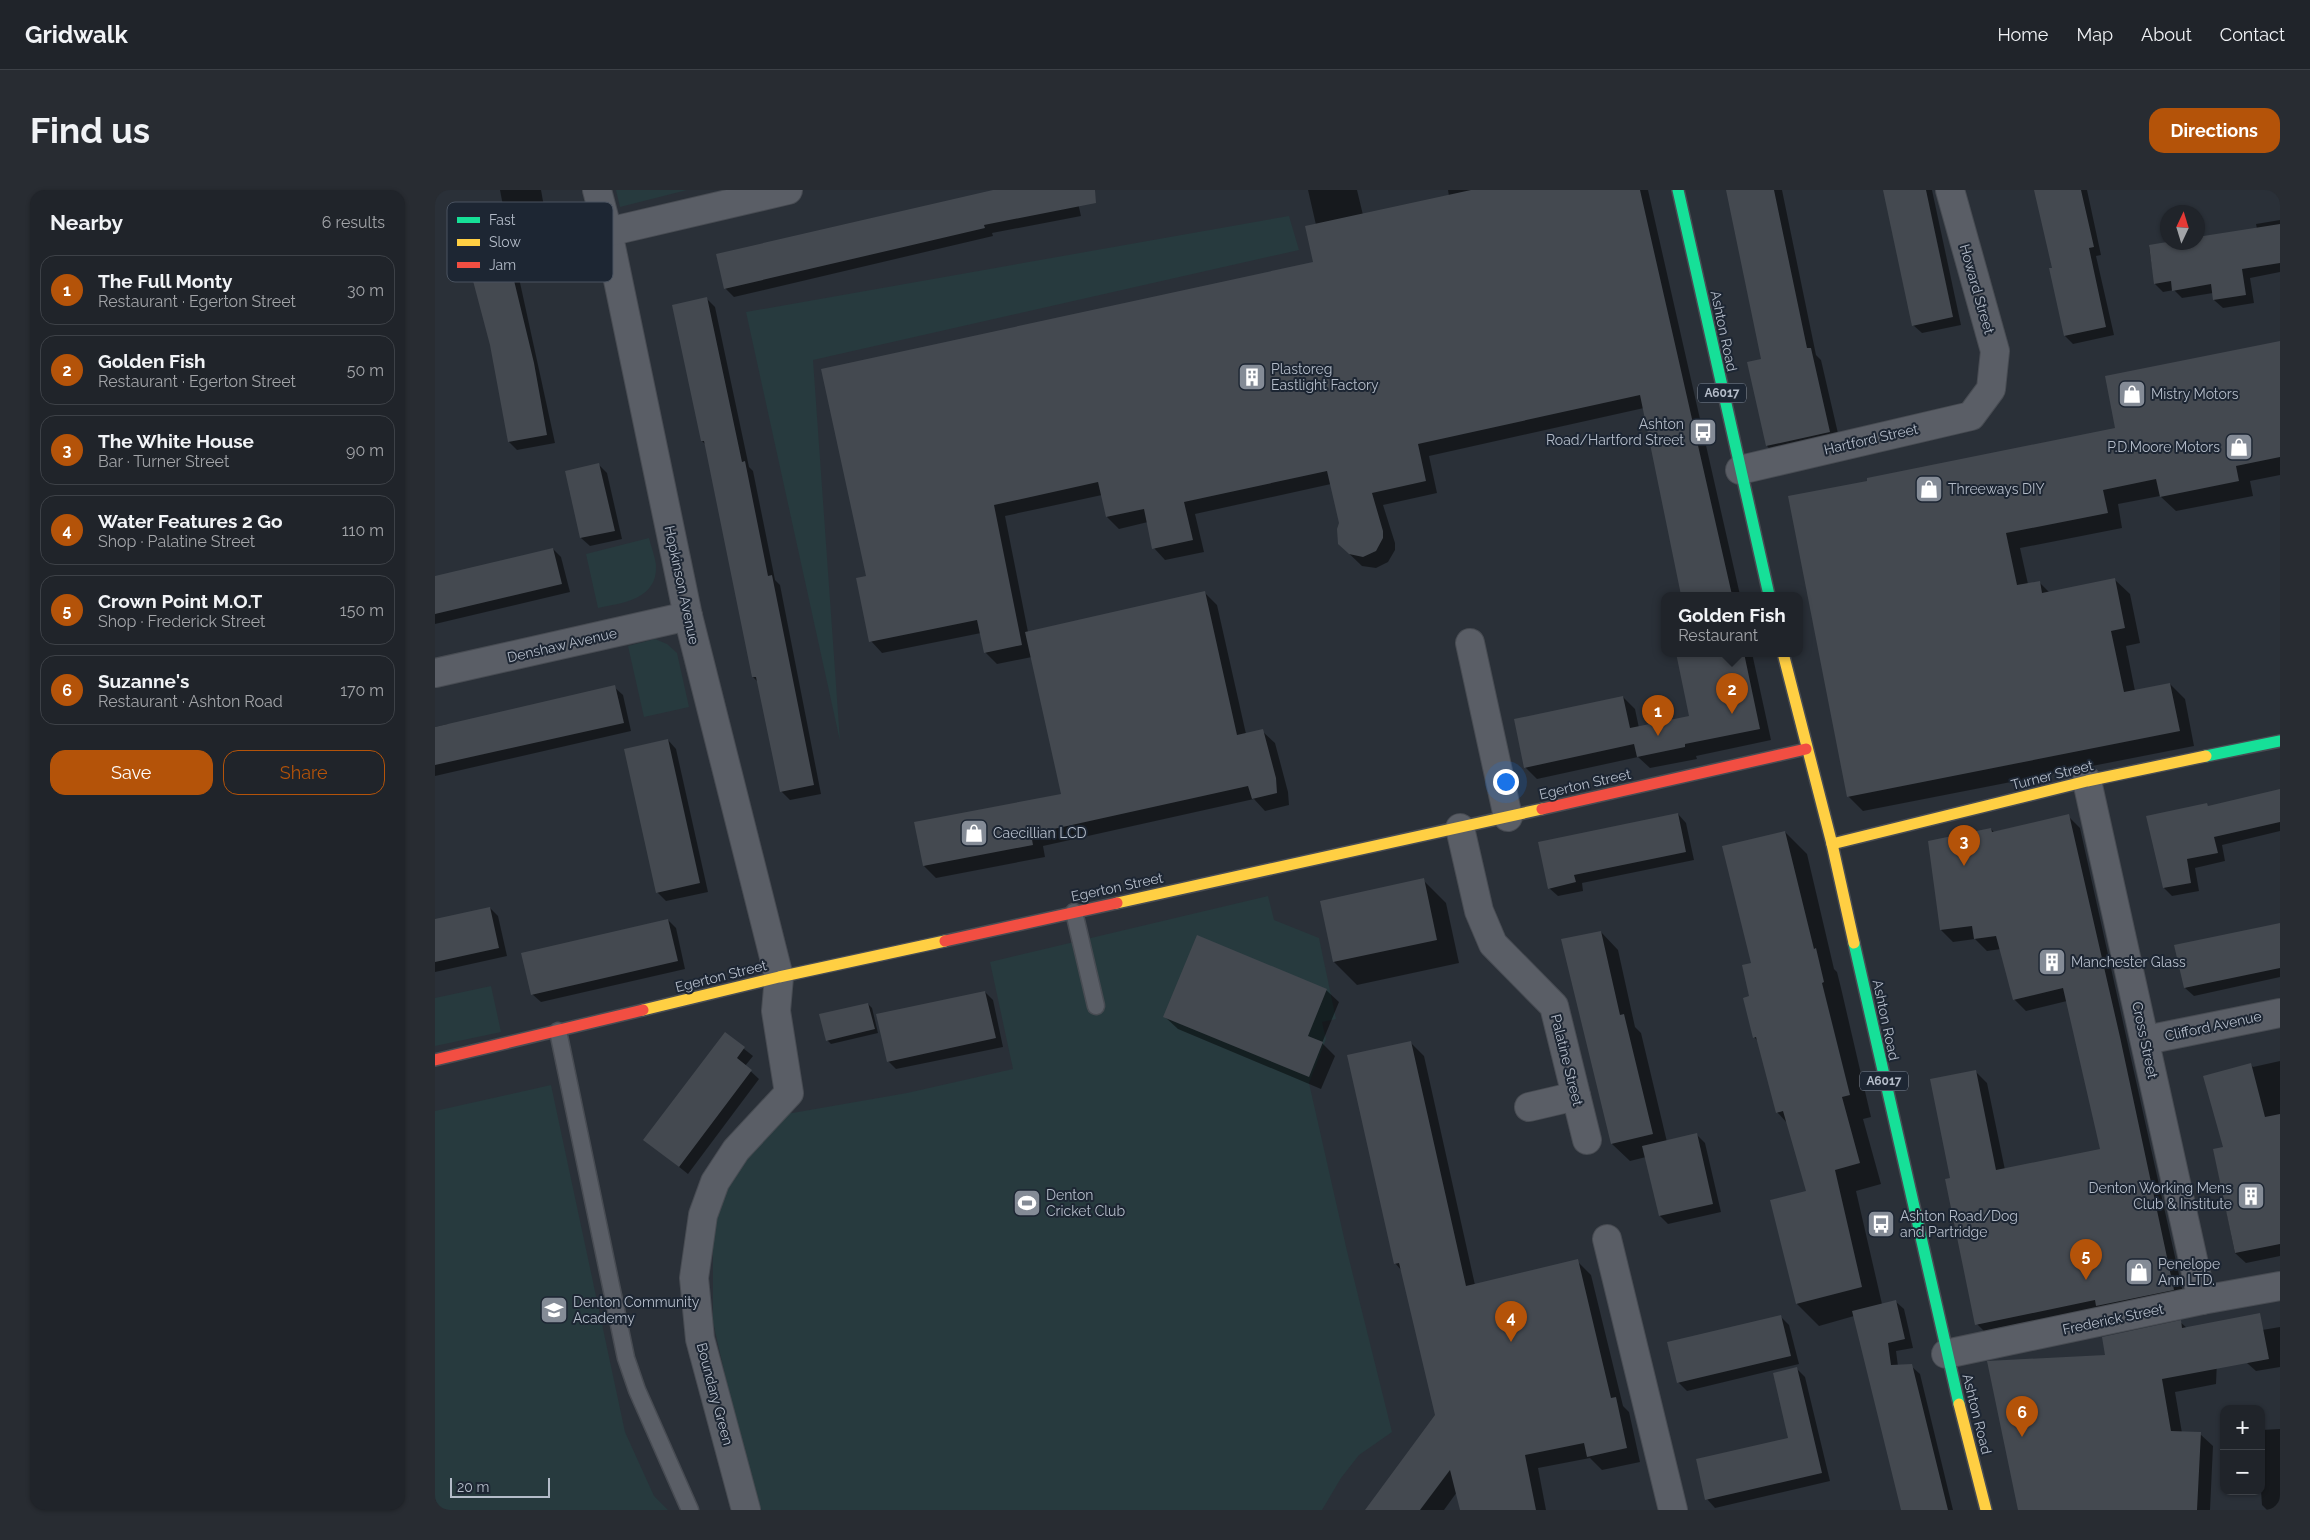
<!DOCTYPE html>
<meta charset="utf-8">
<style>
body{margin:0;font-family:Raleway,sans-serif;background:#282c32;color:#f1f3f6}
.controls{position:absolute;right:15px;bottom:15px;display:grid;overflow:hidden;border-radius:10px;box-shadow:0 1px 4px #0004}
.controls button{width:45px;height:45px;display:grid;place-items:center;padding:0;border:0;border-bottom:1px solid #3d4147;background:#20242a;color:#f1f3f6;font:25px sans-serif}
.compass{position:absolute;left:1725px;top:15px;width:45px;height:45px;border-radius:50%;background:#20242a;box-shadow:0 1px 4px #0004;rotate:4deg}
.scale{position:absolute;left:15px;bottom:12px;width:100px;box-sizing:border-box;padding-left:5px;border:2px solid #b4bcc9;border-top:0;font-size:14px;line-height:18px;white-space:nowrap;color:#b4bcc9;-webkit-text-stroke:4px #1d2633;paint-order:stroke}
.you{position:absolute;left:1070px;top:591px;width:18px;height:18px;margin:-12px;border:4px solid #fff;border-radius:50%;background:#1a73e8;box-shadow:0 0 0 8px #1a73e833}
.badge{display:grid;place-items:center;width:32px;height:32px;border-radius:50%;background:#b45309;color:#fff;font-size:16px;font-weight:700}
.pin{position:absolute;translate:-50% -41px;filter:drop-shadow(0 1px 2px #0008)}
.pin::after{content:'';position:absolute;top:26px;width:18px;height:15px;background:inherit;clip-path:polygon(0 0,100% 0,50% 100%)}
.popup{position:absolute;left:1226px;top:402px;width:142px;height:65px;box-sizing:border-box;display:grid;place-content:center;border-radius:10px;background:#20242a;filter:drop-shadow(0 1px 4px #0005);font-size:16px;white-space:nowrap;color:#a2a4a8}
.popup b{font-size:19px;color:#f1f3f6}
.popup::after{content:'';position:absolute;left:50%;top:100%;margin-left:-10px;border:10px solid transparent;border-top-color:#20242a}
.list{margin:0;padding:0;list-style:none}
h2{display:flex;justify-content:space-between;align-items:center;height:65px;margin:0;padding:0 20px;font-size:21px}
h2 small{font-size:16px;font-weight:400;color:#a2a4a8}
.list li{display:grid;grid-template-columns:32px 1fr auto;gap:15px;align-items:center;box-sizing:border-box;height:70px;margin:0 10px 10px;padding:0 10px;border:1px solid #3d4147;border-radius:15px}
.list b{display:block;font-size:19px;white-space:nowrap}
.list p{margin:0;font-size:16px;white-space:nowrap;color:#a2a4a8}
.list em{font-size:16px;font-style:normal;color:#a2a4a8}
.actions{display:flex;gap:10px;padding:15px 20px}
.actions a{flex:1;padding:11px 0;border:1px solid #b45309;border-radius:15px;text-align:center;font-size:18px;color:#b45309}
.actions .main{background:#b45309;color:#fff}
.map{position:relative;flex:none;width:1845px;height:1320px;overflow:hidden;border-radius:15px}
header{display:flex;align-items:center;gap:30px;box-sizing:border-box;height:70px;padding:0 25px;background:#20242a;border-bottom:1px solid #3d4147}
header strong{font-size:24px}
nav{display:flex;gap:28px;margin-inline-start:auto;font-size:18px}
.intro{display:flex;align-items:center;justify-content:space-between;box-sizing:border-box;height:120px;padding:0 30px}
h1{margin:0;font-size:35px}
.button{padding:12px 22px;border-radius:15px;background:#b45309;color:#fff;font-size:18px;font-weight:700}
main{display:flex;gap:30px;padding:0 30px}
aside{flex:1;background:#20242a;border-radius:15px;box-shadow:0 1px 4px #0004}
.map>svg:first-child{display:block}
.green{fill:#273a3e}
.shadow{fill:#0007}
.building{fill:#444950}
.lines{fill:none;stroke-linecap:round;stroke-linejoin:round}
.lane-casing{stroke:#484c53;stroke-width:19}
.street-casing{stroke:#484c53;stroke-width:30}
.fast-casing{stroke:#484c53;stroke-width:14}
.slow-casing{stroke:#484c53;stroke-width:14}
.jam-casing{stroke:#484c53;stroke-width:14}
.lane{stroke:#5a5e66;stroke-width:16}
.street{stroke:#5a5e66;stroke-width:28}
.fast{stroke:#16e098;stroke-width:11}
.slow{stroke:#ffcf43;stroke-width:11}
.jam{stroke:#f24e42;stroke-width:11}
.labels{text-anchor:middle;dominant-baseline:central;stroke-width:4;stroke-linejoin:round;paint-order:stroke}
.shield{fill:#1d2633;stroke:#878f9c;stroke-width:1}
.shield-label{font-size:12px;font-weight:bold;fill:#b4bcc9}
.street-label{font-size:14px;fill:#b4bcc9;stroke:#1d2633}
.poi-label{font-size:14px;fill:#b4bcc9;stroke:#1d2633;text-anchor:start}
.key{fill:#1d2633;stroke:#4a5360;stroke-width:1}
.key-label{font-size:14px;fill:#b4bcc9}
</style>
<header>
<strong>Gridwalk</strong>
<nav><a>Home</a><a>Map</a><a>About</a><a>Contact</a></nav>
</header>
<div class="intro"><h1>Find us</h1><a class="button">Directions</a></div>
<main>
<aside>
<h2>Nearby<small>6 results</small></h2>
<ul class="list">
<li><span class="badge">1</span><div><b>The Full Monty</b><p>Restaurant · Egerton Street</p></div><em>30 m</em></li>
<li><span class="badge">2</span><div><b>Golden Fish</b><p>Restaurant · Egerton Street</p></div><em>50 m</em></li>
<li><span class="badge">3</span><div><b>The White House</b><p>Bar · Turner Street</p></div><em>90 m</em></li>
<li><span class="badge">4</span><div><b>Water Features 2 Go</b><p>Shop · Palatine Street</p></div><em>110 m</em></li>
<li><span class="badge">5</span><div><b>Crown Point M.O.T</b><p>Shop · Frederick Street</p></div><em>150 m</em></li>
<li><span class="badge">6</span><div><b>Suzanne's</b><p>Restaurant · Ashton Road</p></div><em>170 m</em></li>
</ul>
<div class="actions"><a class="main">Save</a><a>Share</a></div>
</aside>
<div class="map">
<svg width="1845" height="1320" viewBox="0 0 1845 1320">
<rect width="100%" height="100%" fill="#2a3038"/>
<g class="green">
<path d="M181,0H252L185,17Z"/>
<path d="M854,26L864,60L378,170L405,551L311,122Z"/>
<path d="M214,348C216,357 220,366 221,375C223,409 188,413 163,418L151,364Z"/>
<path d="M220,449L232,454L242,463L254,517L209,527L193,456Z"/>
<path d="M833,706L839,730L884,748L901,829L887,832L891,849L874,893L912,1061L957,1242L924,1265L906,1288L887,1320H324L314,1291L278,1132V1031L289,996L346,925L472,903L578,879L555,772Z"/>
<path d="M56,796L66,842L0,856V808Z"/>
<path d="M116,895L190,1242L219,1306L233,1320H0V921Z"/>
</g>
<g class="shadow">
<path d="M65,0H106L110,22L78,29L69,21Z"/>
<path d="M563,0H640L646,26L557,43L558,46L299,107L290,98Z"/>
<path d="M873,0H922L928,25L1014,6L1013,0H1213L1305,405H1247L1209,218L994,266L1002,303L948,315L960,353V360L953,372L941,378L927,376L904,354L905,334L896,294L760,324L769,362L730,370L719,358L713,332L684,339L672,327L667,305L570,326L593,442L770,403L782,415L811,544L827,541L840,553L853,602L854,615L830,621L819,609L608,656L610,667L501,688L489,676L628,605L597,467L562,474L550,462L546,443L447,463L436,451L433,387L879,73L881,35Z"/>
<path d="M1292,0H1347L1381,165L1386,170L1405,252L1342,266L1332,256L1328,170Z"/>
<path d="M1449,0H1497L1526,135L1487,143L1478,135Z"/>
<path d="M1601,0H1652L1666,65L1661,66L1679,145L1638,154L1630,146L1618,79Z"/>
<path d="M1845,30V82L1815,88L1819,113L1788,118L1779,110L1778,103L1747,108L1739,100L1728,102L1720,94L1714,57L1739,52H1762L1822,39L1821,34Z"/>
<path d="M76,79L84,88L120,253L82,260L74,252Z"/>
<path d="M272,109L280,117L314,277L318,281L340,390L345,395L386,604L355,610L346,601L323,492L318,487L271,255L267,251Z"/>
<path d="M1845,152V285L1815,291L1818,306L1741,321L1725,306L1683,314L1687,338L1585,358L1593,394L1604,392L1615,403L1679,389L1695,404L1705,453L1691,456L1700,501L1735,494L1750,509L1759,556L1428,621L1413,606L1434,292L1682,239Z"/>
<path d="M164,275L172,283L187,349L155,356L146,348Z"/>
<path d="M118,359L126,367L135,402L0,434V387Z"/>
<path d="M1242,463H1317L1336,550L1261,566L1262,569L1215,578L1203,567L1102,589L1090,577L1188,507L1200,519L1204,538L1256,527Z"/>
<path d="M179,497L188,505L196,541L0,586V537L13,534L15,535Z"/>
<path d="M233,550L241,559L273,702L231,711L222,702Z"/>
<path d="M1845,601V641L1787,655L1790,671L1760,678L1764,701L1737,706L1729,698L1771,614L1774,617Z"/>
<path d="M1243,624L1251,633L1259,670L1147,693L1148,701L1123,706L1114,698Z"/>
<path d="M1633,626L1645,638L1750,1112L1554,1146L1542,1134L1517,989L1540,881L1552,893L1570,980L1666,960L1632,811L1591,821L1579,809L1566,759L1552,761L1540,749L1518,752L1506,740L1556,639L1559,642Z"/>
<path d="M1350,642L1372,664L1399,779L1402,782L1406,798L1436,927L1428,929L1446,994L1421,1001L1447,1114L1460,1111L1469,1119L1478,1158L1461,1161L1463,1176H1476L1485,1184L1518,1320H1468L1419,1126L1384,1136L1362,1114L1336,1010L1372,1002L1353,934L1342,922L1324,852L1319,847L1316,807L1317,774Z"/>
<path d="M988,690L1011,713L1024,773L922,795L899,772Z"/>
<path d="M55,718L63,726L72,766L0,782V730Z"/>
<path d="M233,730L241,738L250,779L106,812L97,804Z"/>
<path d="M1845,734V787L1759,806L1750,798Z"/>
<path d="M1166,742L1183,760L1200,837L1206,843L1232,952L1262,945L1270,953L1286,1022L1233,1034L1225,1026L1211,967L1195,971L1177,954Z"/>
<path d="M891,800L904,812L887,853L900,866L886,899L743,839L730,827Z"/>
<path d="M550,802L558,810L568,857L461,879L453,871Z"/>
<path d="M433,814L437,818L443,843L396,854L392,850Z"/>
<path d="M290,844L318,866L310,876L324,889L253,984L210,950Z"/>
<path d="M975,852L989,866L1040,1095L1142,1071L1156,1085L1188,1216L1194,1222L1205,1272L1167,1280L1155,1268L1103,1278L1111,1320H1027L1022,1302L1009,1320H931L1002,1225L967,1081L960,1073Z"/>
<path d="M1845,871V1066L1811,1073L1800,1063L1779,960L1789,958L1815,874L1818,877Z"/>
<path d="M1346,1127L1354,1135L1364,1174L1252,1201L1243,1192Z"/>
<path d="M1745,1132L1752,1138L1783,1148L1781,1194L1740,1202L1747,1243L1765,1244L1778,1256L1775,1320H1584L1672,1166Z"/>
<path d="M1845,1137V1177L1821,1181L1812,1173L1809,1143Z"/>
<path d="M1362,1179L1370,1187L1395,1291L1280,1318L1272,1309L1355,1249Z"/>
<path d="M1845,1239V1320H1832L1827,1315L1826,1301V1240Z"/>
</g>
<g class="building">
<path d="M558,0H660L661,13L549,35L550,38L289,99L281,64Z"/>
<path d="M1036,0H1205L1297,405H1246L1205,205L983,254L991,291L937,303L948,341V348L941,361L928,367L914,364L903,354L902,339L904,333L892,281L749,312L758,350L717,359L709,319L671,327L663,292L559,315L587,455L549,463L542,430L434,452L421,388L431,386L386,179L878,72L870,36Z"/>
<path d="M1291,0H1339L1372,158H1376L1395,242L1331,256L1312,172L1326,169Z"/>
<path d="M1448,0H1491L1518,127L1477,136Z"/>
<path d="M1599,0H1646L1659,57L1654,58L1671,137L1629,146L1614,78H1617Z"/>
<path d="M1845,34V73L1807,79L1811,105L1778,110L1776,94L1737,101L1736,91L1719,94L1714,55L1732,52H1762V47Z"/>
<path d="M76,78L99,173L112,245L73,252L55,155L37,87Z"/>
<path d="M272,107L307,272L310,271L333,386L337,385L379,595L345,602L321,487H317L269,251H266L237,115Z"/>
<path d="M1845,151V267L1801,276L1804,291L1725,307L1721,289L1668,300L1673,323L1571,343L1582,395L1605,391L1607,403L1680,388L1690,438L1676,441L1689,502L1735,493L1745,541L1412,607L1353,306L1432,291V288L1680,238L1670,186Z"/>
<path d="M164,273L180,341L145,348L130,281Z"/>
<path d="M118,358L127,394L0,424V386Z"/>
<path d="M770,401L802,545L828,539L841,588L842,603L817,609L813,596L596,644L598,655L488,676L479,632L626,604L590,442Z"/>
<path d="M1241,463H1309L1325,539L1250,554V557L1202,567L1199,554L1089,578L1079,529L1188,506L1195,538L1254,526Z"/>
<path d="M180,495L189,533L0,575V537Z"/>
<path d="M233,549L265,693L221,703L189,559Z"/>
<path d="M1845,599V632L1779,647L1783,663L1752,669L1756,693L1728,698L1711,626L1772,613L1773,616Z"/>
<path d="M1243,623L1251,662L1139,685L1141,692L1113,699L1103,652Z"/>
<path d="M1634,624L1685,847L1739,1100L1661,1116L1660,1110L1540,1135L1510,989L1515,988L1495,889L1541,880L1561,980L1665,959L1628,798L1578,810L1561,746L1539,749L1537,736L1505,740L1493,651L1556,638L1557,642Z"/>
<path d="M1350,641L1379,759L1381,758L1389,792L1387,793L1415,905L1407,907L1425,973L1400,980L1427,1097L1361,1114L1335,1010L1371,1001L1348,921L1341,923L1321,847L1318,848L1308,808L1314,806L1307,775L1316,773L1287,656Z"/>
<path d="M989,688L1002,750L898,772L885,711Z"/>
<path d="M55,717L64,758L0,772V729Z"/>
<path d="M233,729L243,771L96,805L86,763Z"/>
<path d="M1845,733V778L1749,798L1739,755Z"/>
<path d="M1166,741L1185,825L1189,824L1218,944L1176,954L1126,749Z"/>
<path d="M762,745L892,799L873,846L888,852L874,887L728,827Z"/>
<path d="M550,801L561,848L452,872L441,824Z"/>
<path d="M433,813L440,839L391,851L384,824Z"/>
<path d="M290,842L310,857L302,868L317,880L244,977L208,950Z"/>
<path d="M976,851L1031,1096L1143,1069L1176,1208L1181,1207L1192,1258L1152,1267L1149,1253L1090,1265L1101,1320H1025L1015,1280L985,1320H930L1000,1225L964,1073L959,1074L912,865Z"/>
<path d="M1816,873L1830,927L1845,924V1054L1800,1063L1778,959L1788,957L1768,886Z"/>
<path d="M1262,943L1278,1014L1224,1026L1207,956Z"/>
<path d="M1461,1110L1470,1149L1453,1153L1456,1175L1477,1174L1513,1320H1466L1417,1121Z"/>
<path d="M1825,1123L1834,1169L1727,1189L1736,1241L1766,1242L1762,1320H1583L1552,1171L1670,1165L1667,1147L1746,1130L1747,1138Z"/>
<path d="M1346,1125L1356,1166L1242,1193L1232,1152Z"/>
<path d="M1362,1177L1387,1283L1270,1310L1261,1269L1353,1248L1338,1183Z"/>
</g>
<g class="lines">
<g class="lane-casing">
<g id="lane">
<path d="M639,722L661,816"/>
<path d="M123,841L191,1168L202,1200L255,1320"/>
</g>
</g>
<g class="street-casing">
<g id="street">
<path d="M162,0L173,42L253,426L344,787L341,821L354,903L301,960L280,992L268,1025L259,1088L265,1149L311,1320"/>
<path d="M173,42L353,0"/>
<path d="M1305,280L1536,226L1556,199L1560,161L1515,0"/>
<path d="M1035,453L1073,627"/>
<path d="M0,483L253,426"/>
<path d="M1652,591L1767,1110"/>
<path d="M1025,638L1044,721L1058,754L1119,816L1152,950"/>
<path d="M1711,850L1845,823"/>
<path d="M1094,917L1141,906"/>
<path d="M1172,1049L1238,1320"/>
<path d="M1511,1164L1767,1110L1845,1096"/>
</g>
</g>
<g class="fast-casing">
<g id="fast">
<path d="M1243,0L1334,405"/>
<path d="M1771,566L1845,551"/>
<path d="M1419,753L1524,1214"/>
</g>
</g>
<g class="slow-casing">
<g id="slow">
<path d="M1348,463L1397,654L1419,753"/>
<path d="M1397,654L1652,591L1771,566"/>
<path d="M682,713L1107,619"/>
<path d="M208,820L344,787L510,751"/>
<path d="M1524,1214L1551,1320"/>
</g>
</g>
<g class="jam-casing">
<g id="jam">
<path d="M1107,619L1371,559"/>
<path d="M510,751L682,713"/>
<path d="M0,870L208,820"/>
</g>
</g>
<use href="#lane" class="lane"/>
<use href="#street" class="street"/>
<use href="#fast" class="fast"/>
<use href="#slow" class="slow"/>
<use href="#jam" class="jam"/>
</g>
<defs>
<g id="building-square" transform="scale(1.4375)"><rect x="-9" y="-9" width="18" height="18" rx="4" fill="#848b96" stroke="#1d2633"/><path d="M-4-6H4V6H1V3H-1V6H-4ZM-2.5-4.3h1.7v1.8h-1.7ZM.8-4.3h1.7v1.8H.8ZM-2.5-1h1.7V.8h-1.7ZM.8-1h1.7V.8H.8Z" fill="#fff"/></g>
<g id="shop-square" transform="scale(1.4375)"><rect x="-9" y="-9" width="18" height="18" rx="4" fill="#848b96" stroke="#1d2633"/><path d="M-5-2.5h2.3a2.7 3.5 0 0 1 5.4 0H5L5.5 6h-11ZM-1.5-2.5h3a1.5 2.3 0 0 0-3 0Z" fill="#fff"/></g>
<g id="bus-square" transform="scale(1.4375)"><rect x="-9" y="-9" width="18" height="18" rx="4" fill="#848b96" stroke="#1d2633"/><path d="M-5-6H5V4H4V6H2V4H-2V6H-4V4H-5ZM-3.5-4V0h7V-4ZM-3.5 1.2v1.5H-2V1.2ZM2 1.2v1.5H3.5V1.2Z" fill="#fff"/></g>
<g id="stadium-square" transform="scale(1.4375)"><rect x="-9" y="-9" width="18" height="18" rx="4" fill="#848b96" stroke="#1d2633"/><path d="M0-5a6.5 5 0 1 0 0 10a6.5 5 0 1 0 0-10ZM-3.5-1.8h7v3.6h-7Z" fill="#fff"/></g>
<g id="school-square" transform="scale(1.4375)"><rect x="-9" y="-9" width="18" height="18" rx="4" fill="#848b96" stroke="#1d2633"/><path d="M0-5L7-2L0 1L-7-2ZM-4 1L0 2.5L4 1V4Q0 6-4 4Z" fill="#fff"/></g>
</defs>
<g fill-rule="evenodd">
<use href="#building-square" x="817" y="187"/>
<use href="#shop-square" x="1697" y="204"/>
<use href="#bus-square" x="1268" y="242"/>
<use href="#shop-square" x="1804" y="257"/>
<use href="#shop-square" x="1494" y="299"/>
<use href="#shop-square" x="539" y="643"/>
<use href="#building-square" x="1617" y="772"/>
<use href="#building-square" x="1816" y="1006"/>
<use href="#stadium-square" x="592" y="1013"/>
<use href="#bus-square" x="1446" y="1034"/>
<use href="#shop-square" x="1704" y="1082"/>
<use href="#school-square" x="119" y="1120"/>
</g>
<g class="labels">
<g class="shield">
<rect x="1263" y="193.5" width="48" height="19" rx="4"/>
<rect x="1425" y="881.5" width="48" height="19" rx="4"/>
</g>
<g class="shield-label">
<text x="1287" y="203">A6017</text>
<text x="1449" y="891">A6017</text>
</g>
<g class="street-label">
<text transform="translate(1542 99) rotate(74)">Howard Street</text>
<text transform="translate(1289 141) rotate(78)">Ashton Road</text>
<text transform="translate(1436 249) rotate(-13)">Hartford Street</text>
<text transform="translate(247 395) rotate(78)">Hopkinson Avenue</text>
<text transform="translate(127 455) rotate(-13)">Denshaw Avenue</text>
<text transform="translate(1617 585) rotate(-14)">Turner Street</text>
<text transform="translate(1150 594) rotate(-13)">Egerton Street</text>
<text transform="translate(682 697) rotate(-12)">Egerton Street</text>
<text transform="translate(286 786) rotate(-14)">Egerton Street</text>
<text transform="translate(1451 830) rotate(78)">Ashton Road</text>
<text transform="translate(1778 836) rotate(-12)">Clifford Avenue</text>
<text transform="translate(1710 850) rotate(78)">Cross Street</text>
<text transform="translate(1132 870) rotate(76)">Palatine Street</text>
<text transform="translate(1678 1129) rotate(-12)">Frederick Street</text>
<text transform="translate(280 1204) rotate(75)">Boundary Green</text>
<text transform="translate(1542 1224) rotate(76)">Ashton Road</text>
</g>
<g class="poi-label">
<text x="836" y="179">Plastoreg<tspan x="836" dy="16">Eastlight Factory</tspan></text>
<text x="1716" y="204">Mistry Motors</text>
<text x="1249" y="234" text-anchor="end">Ashton<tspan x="1249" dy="16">Road/Hartford Street</tspan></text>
<text x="1785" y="257" text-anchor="end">P.D.Moore Motors</text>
<text x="1513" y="299">Threeways DIY</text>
<text x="558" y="643">Caecillian LCD</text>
<text x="1636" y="772">Manchester Glass</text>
<text x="1797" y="998" text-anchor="end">Denton Working Mens<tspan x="1797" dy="16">Club &amp; Institute</tspan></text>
<text x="611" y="1005">Denton<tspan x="611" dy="16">Cricket Club</tspan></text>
<text x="1465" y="1026">Ashton Road/Dog<tspan x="1465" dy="16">and Partridge</tspan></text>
<text x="1723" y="1074">Penelope<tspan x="1723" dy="16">Ann LTD.</tspan></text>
<text x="138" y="1112">Denton Community<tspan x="138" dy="16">Academy</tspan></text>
</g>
</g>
<rect x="12" y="12" width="166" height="80" rx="8" class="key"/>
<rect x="22" y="27" width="23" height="6" fill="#16e098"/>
<rect x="22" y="49" width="23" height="7" fill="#ffcf43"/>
<rect x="22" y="72" width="23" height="6" fill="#f24e42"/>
<g class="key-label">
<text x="54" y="35">Fast</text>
<text x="54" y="57">Slow</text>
<text x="54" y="80">Jam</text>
</g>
</svg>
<div class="controls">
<button>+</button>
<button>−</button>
</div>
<svg class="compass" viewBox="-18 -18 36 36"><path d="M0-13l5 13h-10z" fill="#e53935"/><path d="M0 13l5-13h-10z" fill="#a2a4a8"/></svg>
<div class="scale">20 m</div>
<div class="you"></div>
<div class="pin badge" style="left:1223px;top:546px">1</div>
<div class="pin badge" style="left:1297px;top:524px">2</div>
<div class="popup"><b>Golden Fish</b>Restaurant</div>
<div class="pin badge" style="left:1529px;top:676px">3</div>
<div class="pin badge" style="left:1076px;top:1152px">4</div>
<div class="pin badge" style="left:1651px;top:1090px">5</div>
<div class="pin badge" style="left:1587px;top:1247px">6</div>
</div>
</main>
